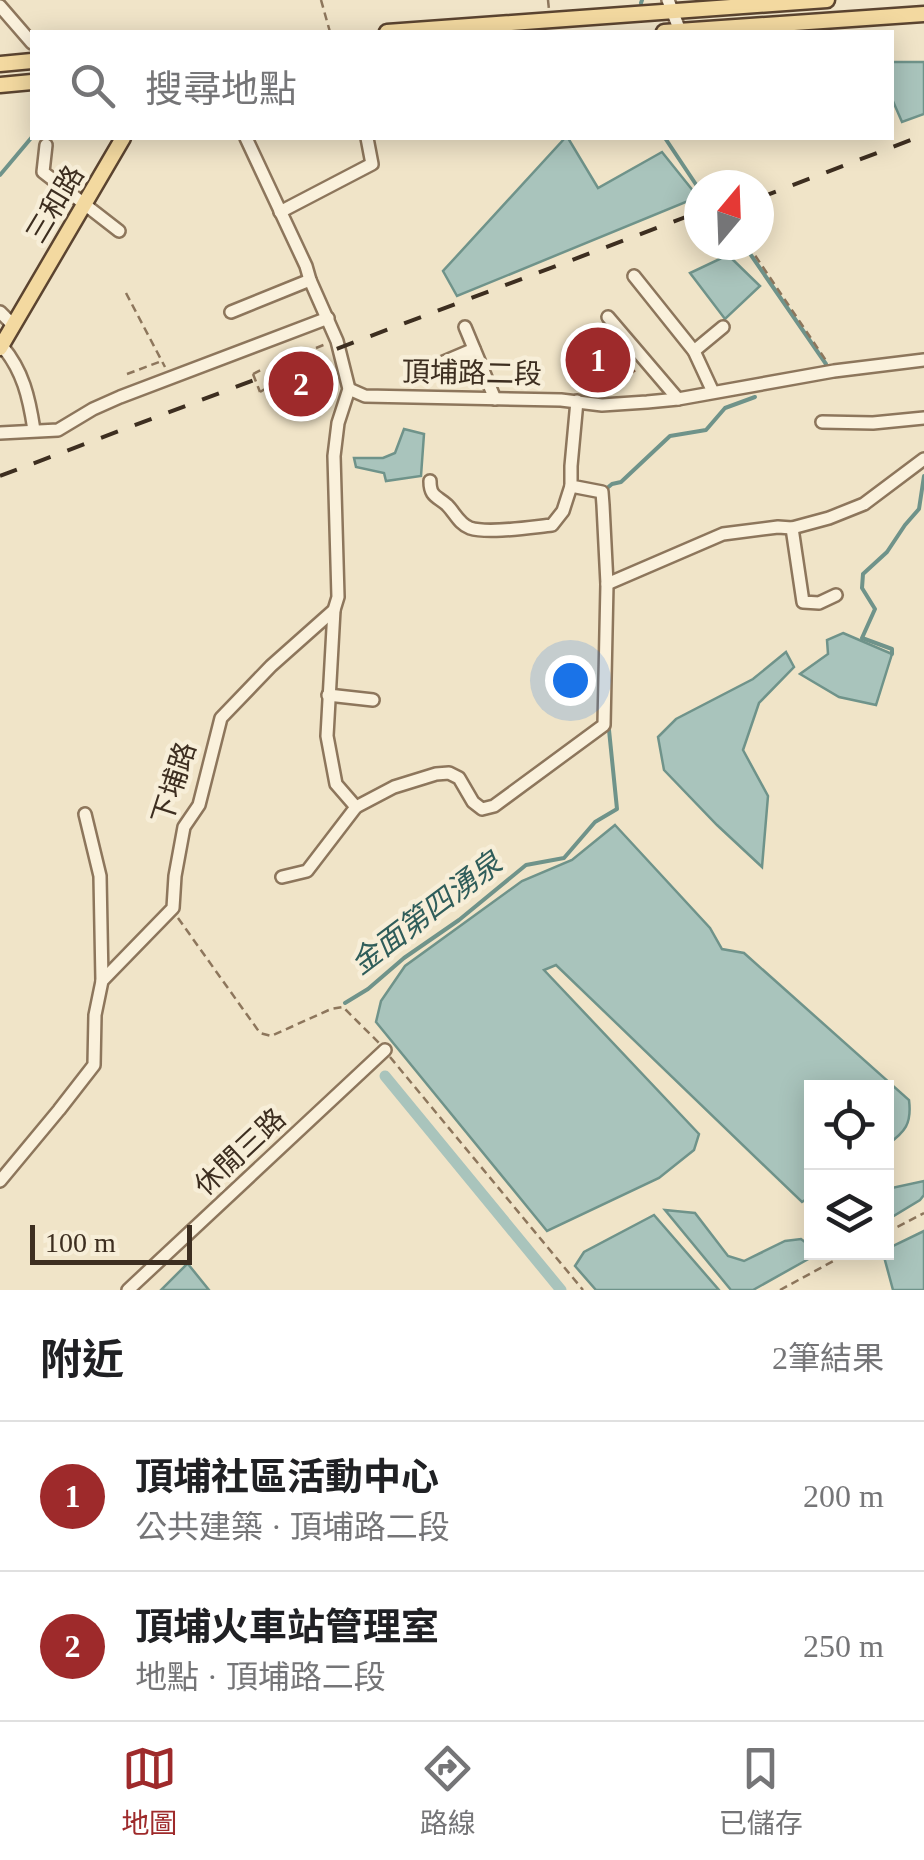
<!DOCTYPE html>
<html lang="zh-TW">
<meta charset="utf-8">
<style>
body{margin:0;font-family:"Times New Roman","Noto Sans TC",serif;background:#f6f6f6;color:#202124}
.controls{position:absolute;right:30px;bottom:30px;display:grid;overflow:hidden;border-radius:0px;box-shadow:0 5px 25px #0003}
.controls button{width:90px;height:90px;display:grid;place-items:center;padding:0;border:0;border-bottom:2px solid #e0e0e0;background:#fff;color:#202124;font:50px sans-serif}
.compass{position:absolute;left:684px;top:170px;width:90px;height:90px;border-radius:50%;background:#fff;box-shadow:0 5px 25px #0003;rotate:19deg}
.scale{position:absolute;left:30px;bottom:25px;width:162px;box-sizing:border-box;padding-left:10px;border:5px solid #3d2e20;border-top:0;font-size:28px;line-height:35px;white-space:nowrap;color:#3d2e20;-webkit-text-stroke:8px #f7eed8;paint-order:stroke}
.you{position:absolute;left:570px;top:680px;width:35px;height:35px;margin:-25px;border:8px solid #fff;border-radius:50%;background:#1a73e8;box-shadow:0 0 0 15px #1a73e833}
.badge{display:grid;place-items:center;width:65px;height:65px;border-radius:50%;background:#9e2a2b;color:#fff;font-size:32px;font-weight:700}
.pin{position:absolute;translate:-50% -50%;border:5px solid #fff;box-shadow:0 2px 10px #0006}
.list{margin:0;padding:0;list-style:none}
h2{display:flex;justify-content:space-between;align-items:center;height:130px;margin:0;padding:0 40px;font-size:42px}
h2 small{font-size:32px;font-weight:400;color:#757577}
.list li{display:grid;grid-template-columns:65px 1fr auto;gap:30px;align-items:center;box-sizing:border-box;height:150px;padding:0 40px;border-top:2px solid #e0e0e0}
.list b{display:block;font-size:38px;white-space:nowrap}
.list p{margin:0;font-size:32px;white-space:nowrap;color:#757577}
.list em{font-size:32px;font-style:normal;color:#757577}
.icon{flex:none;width:55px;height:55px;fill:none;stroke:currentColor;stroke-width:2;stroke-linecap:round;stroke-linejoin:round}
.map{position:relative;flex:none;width:924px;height:1290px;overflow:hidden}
.search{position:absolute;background:#fff;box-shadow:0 5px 25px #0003;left:30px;right:30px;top:30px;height:110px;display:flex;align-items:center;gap:25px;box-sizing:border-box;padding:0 35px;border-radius:0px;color:#757577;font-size:38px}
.sheet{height:430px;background:#fff}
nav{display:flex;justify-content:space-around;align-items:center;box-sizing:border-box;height:140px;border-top:2px solid #e0e0e0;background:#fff;font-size:28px;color:#757577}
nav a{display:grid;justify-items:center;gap:5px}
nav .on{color:#9e2a2b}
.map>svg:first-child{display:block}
.water{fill:#a9c4bc;stroke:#6f938a;stroke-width:2.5}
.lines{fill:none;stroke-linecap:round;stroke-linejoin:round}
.stream{stroke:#6f938a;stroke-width:4}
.canal{stroke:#a9c4bc;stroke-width:11}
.building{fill:#cf9f7d;stroke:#8d5f41;stroke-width:2.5}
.minor-casing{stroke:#8d765c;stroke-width:16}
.major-casing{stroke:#5b4430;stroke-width:19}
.path{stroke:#8d765c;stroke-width:2.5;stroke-dasharray:8 5;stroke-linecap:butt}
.minor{stroke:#faf1dc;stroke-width:11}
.major{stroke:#f3d9a0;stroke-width:14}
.rail{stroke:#3d2e20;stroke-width:4;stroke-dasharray:18 18;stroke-linecap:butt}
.path-bridge{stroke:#8d765c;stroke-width:2.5;stroke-dasharray:8 5;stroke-linecap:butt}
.labels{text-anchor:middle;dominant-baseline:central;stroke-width:9;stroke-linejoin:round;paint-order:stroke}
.street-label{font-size:28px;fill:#3d2e20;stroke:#f7eed8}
.water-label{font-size:30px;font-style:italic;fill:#2f5d5a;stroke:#f7eed8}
</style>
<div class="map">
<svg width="924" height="1290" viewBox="0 0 924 1290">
<rect width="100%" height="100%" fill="#f0e4c8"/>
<g class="water">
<path d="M892,62H924V114L902,122L892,99Z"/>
<path d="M565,138H568L598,188L662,152L698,197L457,296L443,271Z"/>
<path d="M728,255L760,286L725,319L690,273Z"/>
<path d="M404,429L424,434L421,476L386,481L384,473L356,467L354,458H383L395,453Z"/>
<path d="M843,633L892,654L876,705L839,697L800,674L828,654L827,640Z"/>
<path d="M786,652L794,667L759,703L743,750L768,796L762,867L717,825L664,770L658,737L676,719L753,679Z"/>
<path d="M615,825L710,928L722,949L744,953L909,1100C912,1124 905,1132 887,1145L886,1088H812L811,1196L802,1202L556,965L544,970L699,1134L694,1150L659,1178L547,1231L376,1022L381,1001L405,966L522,881L572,860Z"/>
<path d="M924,1181V1195L920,1200L887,1220V1189Z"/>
<path d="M665,1210L695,1213L728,1256L744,1261L785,1241L801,1239L809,1245L812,1257L753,1290H731Z"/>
<path d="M654,1215L719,1290H596L575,1266L584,1252Z"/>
<path d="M924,1231V1290H893L883,1253L886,1252L887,1249Z"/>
<path d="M188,1264L209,1290H161L187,1264Z"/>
</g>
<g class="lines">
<g class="stream">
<path d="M641,3L642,0"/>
<path d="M665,138L699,189"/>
<path d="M0,175L32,137"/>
<path d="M744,245L826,364L825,369"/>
<path d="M606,489L612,484L621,482L670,436L706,430L725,408L755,397"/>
<path d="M892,654V649L862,638L875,609L862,588L863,574L887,552L905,525L919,509L924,476"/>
<path d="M345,1003L368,989L404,958L459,920L526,865L564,858L595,822L617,809L609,730"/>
</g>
<path class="canal" d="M385,1076L561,1290"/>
</g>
<g class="building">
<path d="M606,341L618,355L606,366L610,370L588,388L572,370Z"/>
<path d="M618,355L634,371L626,377L610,370L606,366Z"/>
<path d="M312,367L322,394L305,399L301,390L288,395L282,378Z"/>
</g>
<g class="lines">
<g class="minor-casing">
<g id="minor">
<path d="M668,0L680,31"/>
<path d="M0,6L32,43"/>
<path d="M46,145L43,172L119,231"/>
<path d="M280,212L372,164L367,138"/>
<path d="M634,276L694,351L713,392"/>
<path d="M0,312L13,325"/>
<path d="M231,312L310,280"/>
<path d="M608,317L678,399"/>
<path d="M465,327L495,399"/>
<path d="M2,346C23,371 29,397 34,430"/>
<path d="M694,351L723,327"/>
<path d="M441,363L474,349"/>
<path d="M349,389L365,396L561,400L602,405L647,402L678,399L834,371L924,360"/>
<path d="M822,422L873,423L924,418"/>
<path d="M0,433L58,430L93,409L120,397L328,318"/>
<path d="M430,481C430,497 437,496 447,505C455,513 459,524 470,528C488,534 532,527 552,525L563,511L571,486"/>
<path d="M792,528L803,602L819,603L836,595"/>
<path d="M607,584L723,534L778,527L792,528L829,518L864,504L924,459"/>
<path d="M334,610L327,736L336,784L356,807"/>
<path d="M328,695L373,700"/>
<path d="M85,814L100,876L102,981"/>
<path d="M282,877L307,871L356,807L394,787L436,774L449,773L459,778L473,802L482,809L494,806L604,725L607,584L603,505L602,492L571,486V466L577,401"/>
<path d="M0,1181L59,1110L94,1065L95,1015L102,981L173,908L175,876L184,827L199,805L221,718L271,666L334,610L338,597L334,456L338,423L349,389L337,341L310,280L306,266L246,138"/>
<path d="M128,1290L385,1050"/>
</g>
</g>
<g class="major-casing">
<g id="major">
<path d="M387,32L827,0"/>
<path d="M664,32L924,14"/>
<path d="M0,64L32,61"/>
<path d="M0,85L32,82"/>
<path d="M0,348L123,138"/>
</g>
</g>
<g class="path">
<path d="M321,0L330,32"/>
<path d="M548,0L549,10"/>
<path d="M748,245L827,362"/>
<path d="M126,293L165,367"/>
<path d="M305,354L306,352L326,344"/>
<path d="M127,374L162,361"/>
<path d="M253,374L261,370"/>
<path d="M310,374L311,377L333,369"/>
<path d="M260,392L265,389"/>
<path d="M178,918L260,1033L271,1036L331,1009L343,1007L379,1043"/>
<path d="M390,1057L583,1290"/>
<path d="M886,1233L924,1213"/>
<path d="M780,1290L850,1252"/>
</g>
<use href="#minor" class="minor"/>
<use href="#major" class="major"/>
<g class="rail">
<path d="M759,198L924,135"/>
<path d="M0,476L699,212"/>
</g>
<path class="path-bridge" d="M253,374L260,392"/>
</g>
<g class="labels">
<g class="street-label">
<text transform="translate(55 204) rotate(-59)">三和路</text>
<text transform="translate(472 373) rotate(1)">頂埔路二段</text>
<text transform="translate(174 783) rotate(-72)">下埔路</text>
<text transform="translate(240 1152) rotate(-43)">休閒三路</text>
</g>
<g class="water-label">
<text transform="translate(426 913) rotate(-37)">金面第四湧泉</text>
</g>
</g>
</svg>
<div class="controls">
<button><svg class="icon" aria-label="locate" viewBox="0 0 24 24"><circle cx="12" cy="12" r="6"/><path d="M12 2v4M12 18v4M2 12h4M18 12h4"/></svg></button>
<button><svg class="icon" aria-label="layers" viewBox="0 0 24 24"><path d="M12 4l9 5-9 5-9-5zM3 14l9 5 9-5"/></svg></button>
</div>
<svg class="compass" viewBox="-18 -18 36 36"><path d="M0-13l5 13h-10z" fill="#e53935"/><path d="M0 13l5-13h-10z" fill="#757577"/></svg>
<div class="scale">100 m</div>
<div class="you"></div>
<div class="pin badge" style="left:598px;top:360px">1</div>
<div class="pin badge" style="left:301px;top:384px">2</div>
<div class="search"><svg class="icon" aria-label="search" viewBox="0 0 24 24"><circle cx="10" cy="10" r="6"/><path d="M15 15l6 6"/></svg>搜尋地點</div>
</div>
<section class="sheet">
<h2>附近<small>2筆結果</small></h2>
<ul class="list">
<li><span class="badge">1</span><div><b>頂埔社區活動中心</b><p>公共建築 · 頂埔路二段</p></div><em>200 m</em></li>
<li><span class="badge">2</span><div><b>頂埔火車站管理室</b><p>地點 · 頂埔路二段</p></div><em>250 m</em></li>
</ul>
</section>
<nav>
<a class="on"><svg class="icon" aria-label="map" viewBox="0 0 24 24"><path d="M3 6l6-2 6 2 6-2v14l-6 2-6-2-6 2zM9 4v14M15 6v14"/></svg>地圖</a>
<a><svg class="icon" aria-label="directions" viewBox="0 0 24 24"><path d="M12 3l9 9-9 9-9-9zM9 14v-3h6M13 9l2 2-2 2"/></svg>路線</a>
<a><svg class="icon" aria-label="saved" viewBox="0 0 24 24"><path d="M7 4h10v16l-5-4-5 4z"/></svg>已儲存</a>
</nav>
